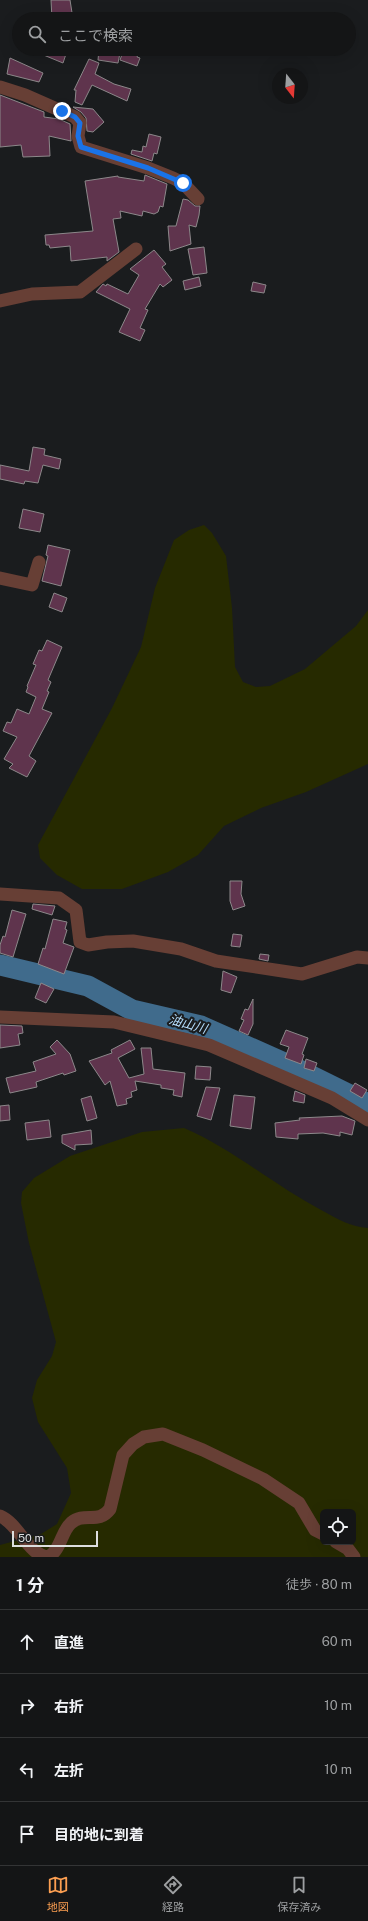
<!DOCTYPE html>
<html lang="ja">
<meta charset="utf-8">
<style>
body{margin:0;font-family:"Public Sans","Noto Sans JP",sans-serif;background:#212223;color:#f1f3f6}
.controls{position:absolute;right:12px;bottom:12px;display:grid;overflow:hidden;border-radius:6px;box-shadow:0 4px 16px #0002}
.controls button{width:36px;height:36px;display:grid;place-items:center;padding:0;border:0;border-bottom:1px solid #333435;background:#141516;color:#f1f3f6;font:20px sans-serif}
.compass{position:absolute;left:272px;top:68px;width:36px;height:36px;border-radius:50%;background:#141516;box-shadow:0 4px 16px #0002;rotate:163deg}
.scale{position:absolute;left:12px;bottom:10px;width:86px;box-sizing:border-box;padding-left:4px;border:2px solid #dddedf;border-top:0;font-size:11px;line-height:14px;white-space:nowrap;color:#dddedf;-webkit-text-stroke:3px #1a1c1e;paint-order:stroke}
.stop{position:absolute;width:12px;height:12px;margin:-9px;border:3px solid #1a73e8;border-radius:50%;background:#fff}
.stop.end{background:#1a73e8;border-color:#fff;box-shadow:0 1px 4px #0008}
.list{margin:0;padding:0;list-style:none}
h2{display:flex;justify-content:space-between;align-items:center;height:52px;margin:0;padding:0 16px;font-size:17px}
h2 small{font-size:13px;font-weight:400;color:#9d9fa1}
.list li{display:grid;grid-template-columns:26px 1fr auto;gap:12px;align-items:center;box-sizing:border-box;height:64px;padding:0 16px;border-top:1px solid #333435}
.list b{display:block;font-size:15px;white-space:nowrap}
.list em{font-size:13px;font-style:normal;color:#9d9fa1}
.icon{flex:none;width:22px;height:22px;fill:none;stroke:currentColor;stroke-width:2;stroke-linecap:round;stroke-linejoin:round}
.map{position:relative;flex:none;width:368px;height:1557px;overflow:hidden}
.search{position:absolute;background:#141516;box-shadow:0 4px 16px #0002;left:12px;right:12px;top:12px;height:44px;display:flex;align-items:center;gap:10px;box-sizing:border-box;padding:0 14px;border-radius:22px;color:#9d9fa1;font-size:15px}
.sheet{height:308px;background:#141516}
nav{display:flex;justify-content:space-around;align-items:center;box-sizing:border-box;height:56px;border-top:1px solid #333435;background:#141516;font-size:11px;color:#9d9fa1}
nav a{display:grid;justify-items:center;gap:2px}
nav .on{color:#fb9e51}
.map>svg:first-child{display:block}
.green{fill:#262a00;fill-rule:evenodd}
.lines{fill:none;stroke-linecap:round;stroke-linejoin:round}
.river{stroke:#406b8c;stroke-width:21}
.building{fill:#5f344d;stroke:#8c888a}
.minor{stroke:#673f35;stroke-width:13}
.route{stroke:#1a73e8;stroke-width:5}
.labels{text-anchor:middle;dominant-baseline:central;stroke-width:4;stroke-linejoin:round;paint-order:stroke}
.water-label{font-size:13px;font-style:italic;fill:#b2daf9;stroke:#1a1c1e}
</style>
<div class="map">
<svg width="368" height="1557" viewBox="0 0 368 1557">
<rect width="100%" height="100%" fill="#1a1c1e"/>
<g class="green">
<path d="M204,525L212,533L226,556L232,608L235,667L243,682L256,687L270,686L305,669L356,626L368,610V764L306,792L261,808L224,826L198,855L168,872L122,889H82L57,875L40,858L38,845L112,708L141,647L155,588L174,540L189,530Z"/>
<path d="M184,1128C233,1149 275,1186 323,1211C338,1219 351,1227 368,1228V1557H0V1545L41,1534L57,1524L71,1493L67,1468L38,1422L32,1398L37,1380L52,1356L56,1342L29,1243L21,1203L22,1192L34,1178L70,1156L142,1132ZM323,1512H353V1542H323Z"/>
</g>
<g class="lines">
<path class="river" d="M0,965L88,986L132,1010L201,1026L289,1065L368,1104"/>
</g>
<g class="building">
<path d="M51,0H70L73,19H52Z"/>
<path d="M29,49H62L67,51L63,63Z"/>
<path d="M124,49H140L137,57L140,58L137,66L120,60Z"/>
<path d="M99,50L120,53L118,63L98,60Z"/>
<path d="M10,58L43,73L39,82L7,74Z"/>
<path d="M89,59L99,63L95,74L114,84L131,89L127,101L92,85L82,105L75,102L76,90H74Z"/>
<path d="M0,95L44,112V117L59,119L70,124L71,141L49,136L50,156L23,157L21,145L0,147Z"/>
<path d="M73,107L93,109L104,122L93,132L87,131L86,118L81,112Z"/>
<path d="M149,134L161,137L157,154L154,153L152,161L131,154L132,150L142,152L143,146L146,147Z"/>
<path d="M145,175L167,184L163,207L160,206L158,212L154,214L143,211L142,216L120,211L121,218L113,219L119,252L107,261V257L71,261L70,246L50,248L49,245H46L45,235L93,231L85,181L118,176V177L144,181Z"/>
<path d="M183,199L188,200L195,206H200L199,215L196,227L189,225L191,244L170,251L168,226H176Z"/>
<path d="M204,247L207,273L193,275L188,249Z"/>
<path d="M154,250L166,264L162,267L172,280L163,287L160,284L145,309L148,310L140,328L145,330L140,341L119,332L130,309L96,292L103,284L106,286L107,284L128,294L139,275L130,269Z"/>
<path d="M199,277L201,286L185,290L183,281Z"/>
<path d="M253,282L266,285L264,293L251,291Z"/>
<path d="M33,447L45,449L44,455L61,459L59,469L43,465L38,483L25,481L24,484L0,479V465L29,471Z"/>
<path d="M23,509L44,514L40,532L19,528Z"/>
<path d="M48,545L70,550L61,586L42,581L48,556L46,555Z"/>
<path d="M54,593L67,598L62,612L49,607Z"/>
<path d="M47,640L62,647L48,680L51,682L47,691L49,692L42,709L52,713L29,756L36,761L27,777L9,768L13,764L4,759L17,737L3,731L7,722L11,723L17,709L29,714L36,697L26,692L28,687L27,686L36,665L33,664L39,650L42,651Z"/>
<path d="M230,881H242L241,894L245,906L233,910L230,901Z"/>
<path d="M33,904L55,906L52,915L32,909Z"/>
<path d="M12,910L26,914L13,957L0,953V945L3,936L5,937Z"/>
<path d="M53,919L67,922L65,929L67,930L63,943L74,947L64,974L38,964L43,948L45,949Z"/>
<path d="M233,934L242,935L240,947L231,946Z"/>
<path d="M260,954L269,955L268,961L259,959Z"/>
<path d="M223,971L237,977L231,993L221,990Z"/>
<path d="M41,983L54,989L46,1003L35,998Z"/>
<path d="M253,999V1024L248,1035L239,1031L244,1020L241,1019L245,1009L248,1010Z"/>
<path d="M0,1025L22,1026L23,1033L18,1034L20,1045L0,1048Z"/>
<path d="M286,1030L308,1038L302,1054L304,1055L301,1064L285,1058L289,1047L280,1044Z"/>
<path d="M57,1040L70,1054L76,1071L64,1075L63,1073L36,1082L37,1087L10,1093L6,1078L36,1071L33,1062L56,1054L50,1047Z"/>
<path d="M130,1040L135,1049L118,1058L129,1078L144,1074L141,1048H151L153,1069L185,1073L182,1097L173,1095L174,1090L161,1088V1085L135,1081L137,1090L131,1092L132,1097L126,1099L127,1104L117,1106L110,1081L105,1085L89,1061L112,1053L111,1050Z"/>
<path d="M306,1059L317,1063L314,1071L304,1068Z"/>
<path d="M196,1066L211,1067L210,1080L195,1079Z"/>
<path d="M355,1083L367,1090L362,1098L350,1091Z"/>
<path d="M206,1087L220,1088L211,1120L197,1116Z"/>
<path d="M295,1091L305,1095L304,1103L293,1101Z"/>
<path d="M234,1095L255,1097L251,1129L230,1126Z"/>
<path d="M91,1096L97,1118L87,1121L81,1099Z"/>
<path d="M9,1105L10,1120L0,1121V1106Z"/>
<path d="M342,1116L355,1121L352,1135L340,1132V1136L323,1133L298,1134V1139L276,1137L275,1123L300,1120L299,1118Z"/>
<path d="M49,1120L51,1137L27,1140L25,1123Z"/>
<path d="M91,1130L92,1144L75,1145V1150L62,1143V1135Z"/>
</g>
<g class="lines">
<g class="minor">
<path d="M0,87L25,95L75,117L80,123L78,136L81,147L148,168L173,178L183,183L198,199"/>
<path d="M0,301L32,294L80,292L136,249"/>
<path d="M0,578L32,585L39,562"/>
<path d="M0,894L59,898L76,910L80,942L88,945L107,942L133,941L181,949L216,961L302,974L357,957L368,958"/>
<path d="M0,1017L114,1022L209,1045L332,1098L368,1120"/>
<path d="M0,1516C19,1524 28,1555 48,1557C61,1550 61,1532 71,1523C85,1511 98,1525 110,1509L123,1455L133,1444L144,1437L163,1434L203,1450L263,1479L299,1503L315,1530L323,1534"/>
<path d="M336,1542L348,1549L354,1557"/>
</g>
</g>
<g class="lines">
<path class="route" d="M62,111L75,117L80,123L78,136L81,147L148,168L183,183"/>
</g>
<g class="labels">
<g class="water-label">
<text transform="translate(188 1024) rotate(16)">油山川</text>
</g>
</g>
</svg>
<div class="controls">
<button><svg class="icon" aria-label="locate" viewBox="0 0 24 24"><circle cx="12" cy="12" r="6"/><path d="M12 2v4M12 18v4M2 12h4M18 12h4"/></svg></button>
</div>
<svg class="compass" viewBox="-18 -18 36 36"><path d="M0-13l5 13h-10z" fill="#e53935"/><path d="M0 13l5-13h-10z" fill="#9d9fa1"/></svg>
<div class="scale">50 m</div>
<div class="stop" style="left:183px;top:183px"></div>
<div class="stop end" style="left:62px;top:111px"></div>
<div class="search"><svg class="icon" aria-label="search" viewBox="0 0 24 24"><circle cx="10" cy="10" r="6"/><path d="M15 15l6 6"/></svg>ここで検索</div>
</div>
<section class="sheet">
<h2>1 分<small>徒歩 · 80 m</small></h2>
<ul class="list">
<li><svg class="icon" aria-label="ahead" viewBox="0 0 24 24"><path d="M12 20V5M6 11l6-6 6 6"/></svg><div><b>直進</b></div><em>60 m</em></li>
<li><svg class="icon" aria-label="right" viewBox="0 0 24 24"><path d="M7 20v-9h11M14 6l5 5-5 5"/></svg><div><b>右折</b></div><em>10 m</em></li>
<li><svg class="icon" aria-label="left" viewBox="0 0 24 24"><path d="M17 20v-9H6M10 6l-5 5 5 5"/></svg><div><b>左折</b></div><em>10 m</em></li>
<li><svg class="icon" aria-label="arrive" viewBox="0 0 24 24"><path d="M6 21V4h12l-3 4 3 4H6"/></svg><div><b>目的地に到着</b></div></li>
</ul>
</section>
<nav>
<a class="on"><svg class="icon" aria-label="map" viewBox="0 0 24 24"><path d="M3 6l6-2 6 2 6-2v14l-6 2-6-2-6 2zM9 4v14M15 6v14"/></svg>地図</a>
<a><svg class="icon" aria-label="directions" viewBox="0 0 24 24"><path d="M12 3l9 9-9 9-9-9zM9 14v-3h6M13 9l2 2-2 2"/></svg>経路</a>
<a><svg class="icon" aria-label="saved" viewBox="0 0 24 24"><path d="M7 4h10v16l-5-4-5 4z"/></svg>保存済み</a>
</nav>
